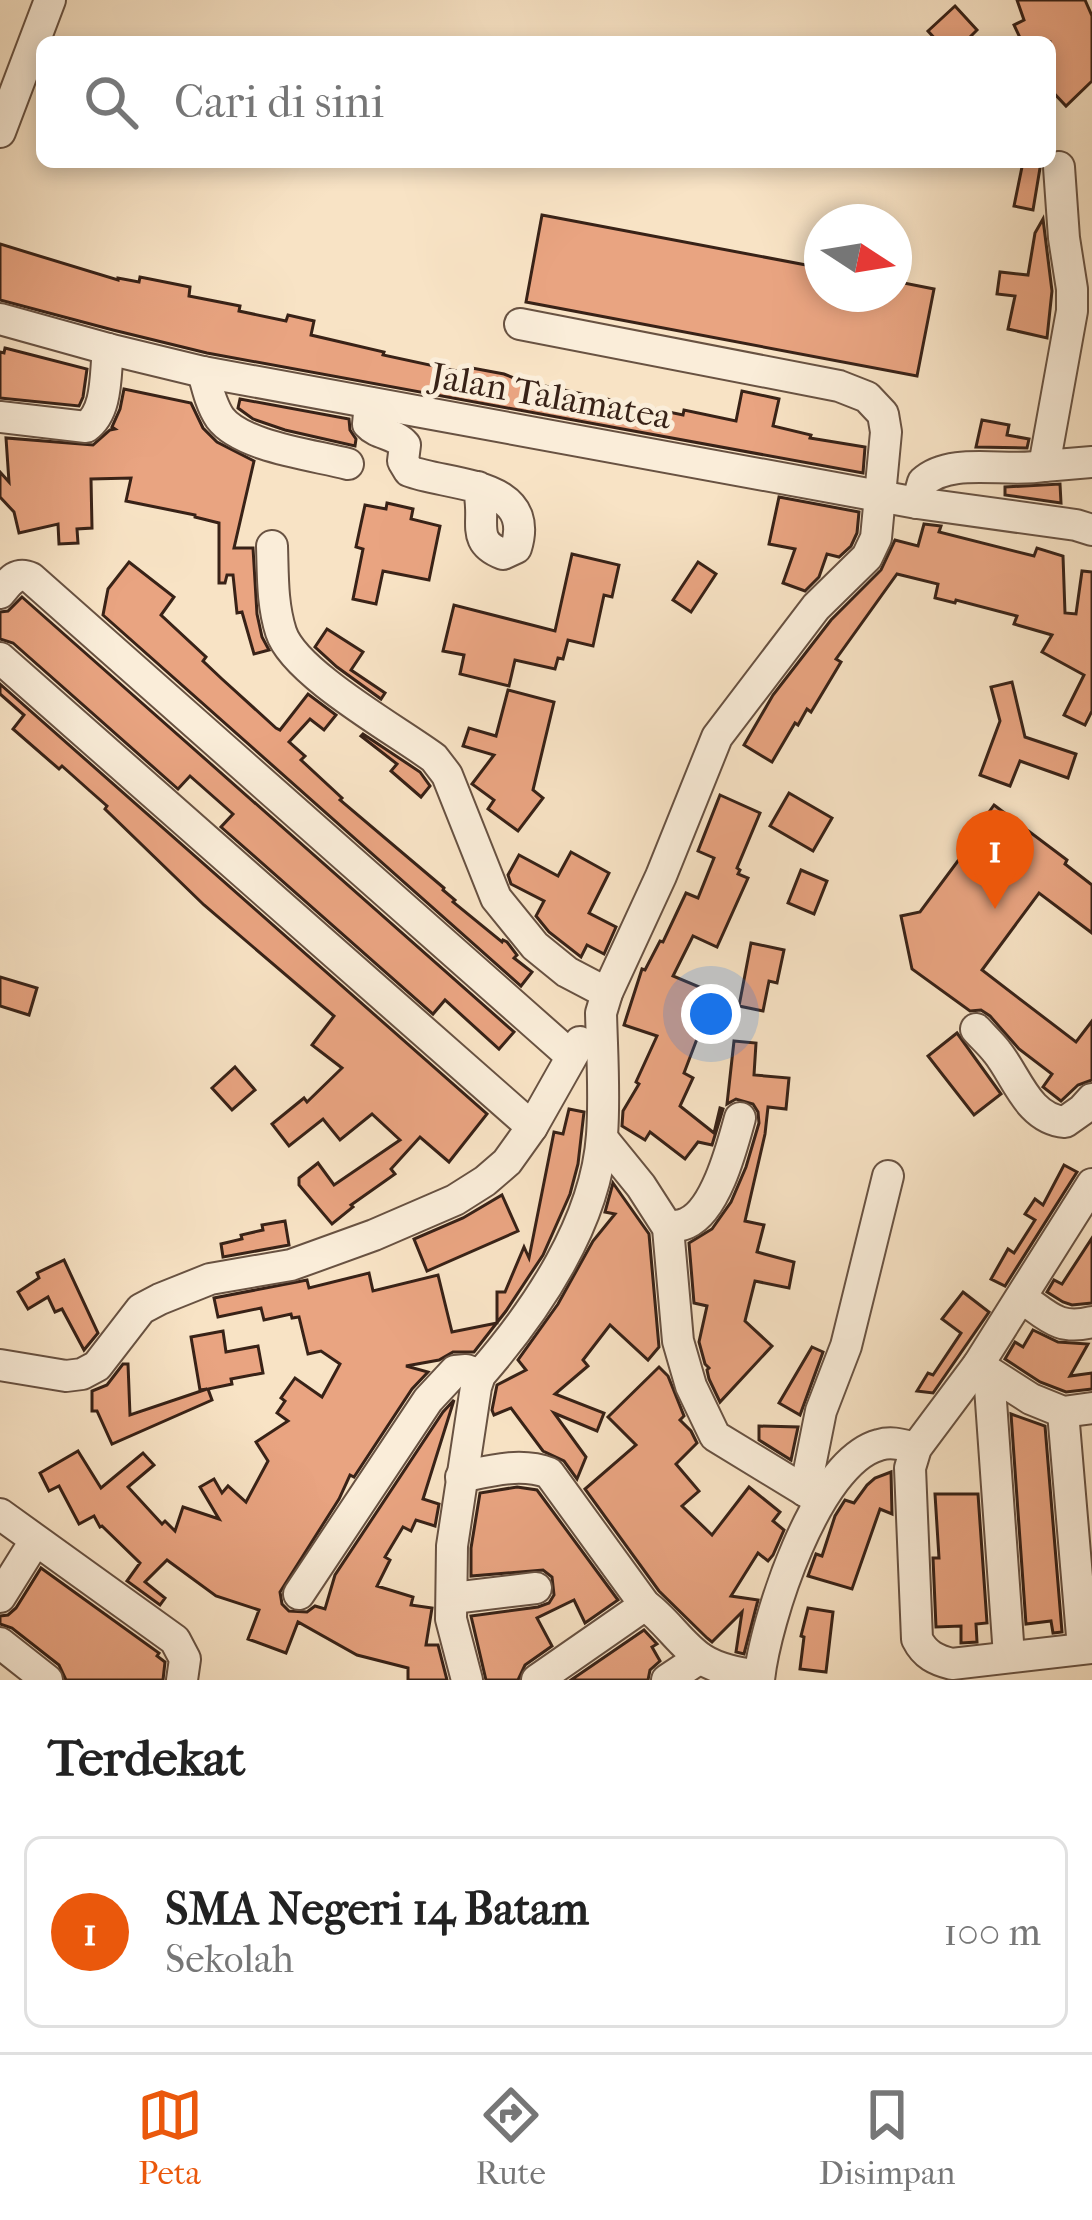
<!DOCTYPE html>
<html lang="id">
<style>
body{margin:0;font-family:"IM FELL French Canon",serif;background:#f2f2f2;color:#222}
.compass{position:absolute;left:804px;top:204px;width:108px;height:108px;border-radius:50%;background:#fff;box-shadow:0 6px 18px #0003;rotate:102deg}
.you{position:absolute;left:711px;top:1014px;width:42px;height:42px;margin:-30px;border:9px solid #fff;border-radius:50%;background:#1a73e8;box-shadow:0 0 0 18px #1a73e833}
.badge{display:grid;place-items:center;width:78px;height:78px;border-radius:50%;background:#ea580c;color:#fff;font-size:39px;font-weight:700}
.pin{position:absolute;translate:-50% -99px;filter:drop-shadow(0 3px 6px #0008)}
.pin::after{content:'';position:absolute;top:63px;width:42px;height:36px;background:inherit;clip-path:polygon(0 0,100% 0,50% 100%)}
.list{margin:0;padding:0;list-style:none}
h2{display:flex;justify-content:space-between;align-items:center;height:156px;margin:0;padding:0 48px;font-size:51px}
h2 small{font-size:39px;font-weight:400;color:#767676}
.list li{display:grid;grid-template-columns:78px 1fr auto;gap:36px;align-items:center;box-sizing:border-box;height:192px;margin:0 24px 24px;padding:0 24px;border:3px solid #e0e0e0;border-radius:18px}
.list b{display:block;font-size:45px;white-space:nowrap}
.list p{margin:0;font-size:39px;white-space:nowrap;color:#767676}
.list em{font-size:39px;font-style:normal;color:#767676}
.icon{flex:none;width:66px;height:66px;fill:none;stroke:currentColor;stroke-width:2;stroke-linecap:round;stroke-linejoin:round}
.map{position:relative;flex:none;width:1092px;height:1680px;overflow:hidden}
.search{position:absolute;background:#fff;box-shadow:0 6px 18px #0003;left:36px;right:36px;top:36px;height:132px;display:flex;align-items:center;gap:30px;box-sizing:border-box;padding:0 42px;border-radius:18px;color:#767676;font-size:45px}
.sheet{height:372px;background:#fff}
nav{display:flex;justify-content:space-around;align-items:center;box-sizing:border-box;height:168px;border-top:3px solid #e0e0e0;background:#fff;font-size:33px;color:#767676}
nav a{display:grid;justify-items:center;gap:6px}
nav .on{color:#ea580c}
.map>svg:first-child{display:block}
.building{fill:#e9a481;stroke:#382217;stroke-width:3}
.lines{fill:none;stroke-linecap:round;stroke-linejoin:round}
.minor-casing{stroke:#685242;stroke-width:34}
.minor{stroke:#faedd9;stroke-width:30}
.labels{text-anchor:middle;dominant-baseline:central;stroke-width:10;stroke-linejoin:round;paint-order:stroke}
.street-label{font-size:36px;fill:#382217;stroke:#faedd9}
</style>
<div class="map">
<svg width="1092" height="1680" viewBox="0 0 1092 1680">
<rect width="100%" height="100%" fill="#f8e3c5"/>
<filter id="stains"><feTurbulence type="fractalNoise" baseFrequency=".00167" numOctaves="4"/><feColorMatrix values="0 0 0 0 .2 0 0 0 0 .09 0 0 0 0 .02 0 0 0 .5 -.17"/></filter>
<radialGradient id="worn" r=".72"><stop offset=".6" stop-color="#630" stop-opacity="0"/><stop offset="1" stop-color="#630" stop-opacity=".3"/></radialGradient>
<g class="building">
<path d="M1017,0H1085L1092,16V81L1066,106L1050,89V42H1022L1014,25L1024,20Z"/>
<path d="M955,6L977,30L965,42H938L928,31Z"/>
<path d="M1023,162H1041L1033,210L1014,206Z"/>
<path d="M542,215L822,268V294H894V281L934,289L917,376L526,302Z"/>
<path d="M1043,219L1052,291L1047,338L1008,329L1015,296L997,294L1000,272L1028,275L1035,233Z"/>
<path d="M0,244L118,280V278L139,282L140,277L190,287L189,296L240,306L239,311L286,321L288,315L314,321L311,335L384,352L383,355L471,374L472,368L504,374L521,381L683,415L684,410L736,421L742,391L779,399L773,426L811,435L810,438L865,447L863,473L207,353L113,330L0,300Z"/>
<path d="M5,348L87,369L83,397L79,406L0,398V352L4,353Z"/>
<path d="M124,389L191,403L203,428L217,442L254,461L234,548H253L257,614L262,637L269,650L254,654L242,612L237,613L233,575H227L225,583H219V523L195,517V515L126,501L131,478L91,479L92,528L77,529L78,543L59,544L58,524L19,533L14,512L0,497V472L9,482L6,438L93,445L110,430L115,429L112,427L120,409Z"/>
<path d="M240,399L349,419L350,430L356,439L355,446L285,430L253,419L238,408Z"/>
<path d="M982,420L1009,425L1007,435L1029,439L1027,448L976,447Z"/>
<path d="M1060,484L1061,503L1005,495V487Z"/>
<path d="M779,497L859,512L857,533L851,546L839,557L827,554L819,577L805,591L783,583L795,549L769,544Z"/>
<path d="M387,503L413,509L411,519L440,526L429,580L383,571L376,604L353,599L363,549L356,547L365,505L386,509Z"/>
<path d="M924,524L941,526L939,532L1034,556L1037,548L1063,556L1065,613L1076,614L1082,571L1092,572V711L1085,725L1064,715L1084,675L1042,652L1052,635L1014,624L1017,616L956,600L955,603L935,598L938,584L897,574L836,659L841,662L811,712L807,709L798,725L795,723L772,762L744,745L773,695L831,620L881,570L895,540L918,546Z"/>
<path d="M572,554L619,565L612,597L604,595L593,646L568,640L563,659L558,658L555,669L515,660L509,686L460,674L464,655L443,651L454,605L555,631Z"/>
<path d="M129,562L174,597L161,615L206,657L203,661L222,679L276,728L280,730L308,694L336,715L324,730L310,719L289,742L305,756L301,760L342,798L340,800L444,888L443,890L455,900L453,902L502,942L503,940L507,942L517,955L514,958L532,972L521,986L103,615L108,589Z"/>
<path d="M698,562L716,574L691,612L673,600Z"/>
<path d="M22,597L514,1032L499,1049L445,1000L433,1014L221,827L233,814L190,776L178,789L13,643L0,639V612L8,611Z"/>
<path d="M327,629L363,652L351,670L385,693L381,699L337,667L315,647Z"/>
<path d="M1012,682L1025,737L1076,754L1068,778L1020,761L1010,786L980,775L1000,721L991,687Z"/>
<path d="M0,684L487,1114L449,1162L420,1137L391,1169L395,1174L351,1205L353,1207L332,1224L299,1185V1178L318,1163L334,1185L400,1140L372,1114L340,1140L323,1119L289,1146L272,1124L304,1098L307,1102L342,1068L312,1045L334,1016L204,905L105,809L107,806L90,791L62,766L59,769L13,729L24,715L0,694Z"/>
<path d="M508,690L554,702L533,790L543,798L518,831L488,809L494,800L472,784L494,755L463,746L469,728L496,736Z"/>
<path d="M363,734L420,772L430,786L421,797L391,771L397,764L361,736Z"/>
<path d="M789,793L832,818L813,851L770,826Z"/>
<path d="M720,795L760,813L737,868L740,870L738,874L748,878L717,947L693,936L673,976L709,991L694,1028L700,1031L684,1073L693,1078L680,1106L714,1133L720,1108L723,1109L712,1145L698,1142L685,1159L650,1132L645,1140L622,1126L623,1111L639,1084L636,1082L657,1036L624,1025L642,969L645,970L660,941L663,942L686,893L698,898L714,858L698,851Z"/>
<path d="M994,805L1067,860L1065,864L1092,885V933L1039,893L982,970L1076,1042L1092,1021V1080L1078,1085L1061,1101L1043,1087L1052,1074L1019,1049L990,1016L981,1010L970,1011L912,969L901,916L920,912L972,842L969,840Z"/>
<path d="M571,852L609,873L589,913L616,927L604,954L587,945L581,957L549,932L536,916L544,901L511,884L508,875L519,855L558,876Z"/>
<path d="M801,870L827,881L814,914L788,903Z"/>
<path d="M751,943L784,950L777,983L769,981L763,1011L739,1006Z"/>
<path d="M0,977L37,988L29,1015L0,1006Z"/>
<path d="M957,1033L1001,1094L974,1115L928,1056Z"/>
<path d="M734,1041L756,1043L754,1075L789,1078L786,1109L768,1107L765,1134L745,1221L764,1225L757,1252L794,1262L789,1288L755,1281L745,1321L772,1346L720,1402L709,1379L707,1370L709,1368L705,1364L699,1342L707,1306L694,1303L689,1243L712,1229L731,1202L746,1167L759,1123L758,1112L753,1104L736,1099L727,1104Z"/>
<path d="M235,1067L255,1090L232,1110L212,1088Z"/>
<path d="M569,1109L584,1112L578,1164L570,1194L543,1255L506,1311L474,1352H453L439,1360L406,1366L428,1372L412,1389L354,1477L350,1475L339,1499L280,1592L282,1604L289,1611L307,1612L315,1606L325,1609L335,1575L443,1412L454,1400L423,1499L439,1504L435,1526L416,1520L411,1531L403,1527L385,1557L390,1560L377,1586L413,1597L411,1605L432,1608L426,1645H438L447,1680H408V1668L357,1655L298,1622L286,1653L248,1639L259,1610L216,1596L167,1560L145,1582L165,1598L160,1605L127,1581L140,1563L102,1526L100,1527L94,1516L79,1524L59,1486L49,1491L40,1473L78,1451L101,1488L143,1453L154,1465L128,1487L162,1524L165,1521L175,1531L183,1507L219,1519L200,1487L214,1479L222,1493L228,1486L246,1502L268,1461L256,1442L288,1421L277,1413L285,1401L281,1398L295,1378L322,1397L340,1364L321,1351L308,1354L299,1317L292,1318L291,1314L264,1320L261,1308L218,1317L214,1298L307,1280L309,1288L369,1273L373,1291L438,1275L452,1332L497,1323V1292H505L524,1247L529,1258L554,1132L563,1134Z"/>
<path d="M1064,1165L1077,1172L1005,1286L991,1279L1008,1249L1014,1253L1035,1220L1025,1214L1035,1199L1043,1205Z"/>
<path d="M613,1183L649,1234L659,1347L648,1360L610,1325L583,1360L588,1366L555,1394L604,1413L597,1431L554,1413L586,1457L577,1479L564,1461L543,1451L511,1408L494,1415L492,1410L497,1385L526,1370L518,1360L558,1304L593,1241L615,1214L605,1212Z"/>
<path d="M502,1195L518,1231L427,1271L414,1239L463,1218Z"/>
<path d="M285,1221L289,1245L223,1257L221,1244L242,1239L241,1235L263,1230L262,1225Z"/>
<path d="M1092,1238V1303L1072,1305L1063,1302L1047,1292L1054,1280L1062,1284Z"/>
<path d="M64,1260L98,1333L84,1350L62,1309L55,1312L48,1297L28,1309L18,1292L39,1278L37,1273Z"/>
<path d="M963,1292L989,1312L933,1393L917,1391L928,1373L933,1375L961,1333L942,1319Z"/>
<path d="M1033,1330L1058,1342L1088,1344L1070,1376L1092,1373V1389L1066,1392L1040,1382L1005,1359L1015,1342L1023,1347Z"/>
<path d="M223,1331L226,1352L258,1346L263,1373L231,1379L232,1384L208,1389L212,1400L112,1444L97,1411H92V1391L107,1385L123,1364H128L130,1415L207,1389L200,1390L191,1337Z"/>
<path d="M812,1347L823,1352L800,1415L779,1403Z"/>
<path d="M659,1367L668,1376L684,1416L680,1420L691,1431L697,1443L676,1464L699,1491L682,1506L712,1535L749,1487L780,1512L773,1521L784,1530L773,1555L768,1561L758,1553L731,1596L758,1600L744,1654L736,1652L742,1612L712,1642L707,1638L659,1591L585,1489L636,1445L608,1417Z"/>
<path d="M1011,1414L1045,1426L1062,1632L1053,1633L1051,1621L1026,1624Z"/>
<path d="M759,1426L798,1427L791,1460L759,1440Z"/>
<path d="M891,1472L892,1514L880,1509L852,1589L808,1576L816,1554L822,1556L835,1516L845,1500L854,1503L867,1485L875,1478Z"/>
<path d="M517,1487L537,1490L618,1600L585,1623L574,1600L537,1618L552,1646L525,1665L518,1680H486L471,1616L538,1607L549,1603L554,1595L552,1577L543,1570L471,1576V1548L480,1493Z"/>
<path d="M935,1494H978L987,1623L976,1624L977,1642L961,1643V1626L936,1627L933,1558H939Z"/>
<path d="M41,1568L159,1653L157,1656L165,1662L163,1680H66L59,1665L12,1628L0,1624V1616L8,1615L16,1608Z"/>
<path d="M808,1608L833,1612L826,1672L800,1669L804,1637L801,1636Z"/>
<path d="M644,1630L657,1644L652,1647L660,1661L650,1670L648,1680H571Z"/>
</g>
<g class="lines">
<g class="minor-casing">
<g id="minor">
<path d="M0,132L50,0"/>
<path d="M1059,167L1064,238L1072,289V311L1044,466L1092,462"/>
<path d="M0,319L108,349L203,372L917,503L1076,525L1092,530"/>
<path d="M203,372C207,387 211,405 220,418C242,447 314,455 348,464"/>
<path d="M370,403L368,424C378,435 395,433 405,445L403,461L409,471C448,486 537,481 516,548L503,554C468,541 488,520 478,487"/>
<path d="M0,417L86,427C108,411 105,375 108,349"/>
<path d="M917,503L923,482C951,456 1007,473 1044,466"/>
<path d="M272,546C273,575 272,604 281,632C294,673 396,730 434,758L447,775L496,898L535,946L567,972L607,993"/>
<path d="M0,593C9,582 16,571 31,578L570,1055"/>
<path d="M0,658L532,1127"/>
<path d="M976,1029C983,1037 991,1044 997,1052C1017,1077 1028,1119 1065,1122L1082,1110L1092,1099"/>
<path d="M602,1138L641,1186L668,1228L678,1341L691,1386L715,1436L820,1500"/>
<path d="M1092,1184L978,1365L916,1448L910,1468L917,1639C925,1655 936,1660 952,1664L1092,1648"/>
<path d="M668,1228C674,1226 681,1226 687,1223C716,1210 732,1147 740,1118"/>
<path d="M1022,1298C1048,1316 1059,1331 1092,1322"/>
<path d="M0,1365L66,1376L82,1374L97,1366L141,1309L160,1299L210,1279L291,1265L374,1235L455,1200L485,1181L507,1162L532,1127L580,1042"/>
<path d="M978,1365L1031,1399L1063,1412L1092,1408"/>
<path d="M989,1373L1009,1656"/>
<path d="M1063,1412L1083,1648"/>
<path d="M461,1477C489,1471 521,1462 549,1473L645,1605C666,1620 681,1645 702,1659C719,1670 740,1673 759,1676"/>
<path d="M805,1491L821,1411L846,1346L888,1176"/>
<path d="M0,1514L175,1640L185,1659L182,1680"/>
<path d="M299,1594L428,1400L455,1371L466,1370L480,1375"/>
<path d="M0,1597L35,1541"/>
<path d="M453,1598L536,1588"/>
<path d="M0,1643L47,1680"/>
<path d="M467,1680L451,1619L452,1546L476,1387L480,1375C536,1311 596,1223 602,1135C605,1095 602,1053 601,1013L607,993L661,876L717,737L816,607L867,557L876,538L886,432L883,414L867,397L839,386L520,324"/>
<path d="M537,1680L645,1605"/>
<path d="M667,1680L700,1658"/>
<path d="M759,1680C765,1621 816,1462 879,1445C892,1441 903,1445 916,1448"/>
</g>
</g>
<use href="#minor" class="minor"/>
</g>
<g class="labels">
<g class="street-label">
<text transform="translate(551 396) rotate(10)">Jalan Talamatea</text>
</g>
</g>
<rect width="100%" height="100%" filter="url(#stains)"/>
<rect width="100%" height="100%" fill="url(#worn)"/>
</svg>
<svg class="compass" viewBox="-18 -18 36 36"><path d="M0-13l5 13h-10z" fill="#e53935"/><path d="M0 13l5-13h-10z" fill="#767676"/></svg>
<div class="you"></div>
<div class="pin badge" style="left:995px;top:909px">1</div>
<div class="search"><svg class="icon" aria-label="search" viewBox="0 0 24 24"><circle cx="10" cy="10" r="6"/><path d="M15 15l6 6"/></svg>Cari di sini</div>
</div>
<section class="sheet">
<h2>Terdekat<small></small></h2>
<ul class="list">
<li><span class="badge">1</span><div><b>SMA Negeri 14 Batam</b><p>Sekolah</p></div><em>100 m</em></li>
</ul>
</section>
<nav>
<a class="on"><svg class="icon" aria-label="map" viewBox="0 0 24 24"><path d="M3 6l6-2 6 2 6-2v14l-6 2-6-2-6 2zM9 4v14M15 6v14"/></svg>Peta</a>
<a><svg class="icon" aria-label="directions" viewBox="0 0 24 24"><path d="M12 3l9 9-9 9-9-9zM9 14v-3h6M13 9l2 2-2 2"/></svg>Rute</a>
<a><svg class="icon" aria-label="saved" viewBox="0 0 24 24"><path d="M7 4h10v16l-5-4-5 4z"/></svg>Disimpan</a>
</nav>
